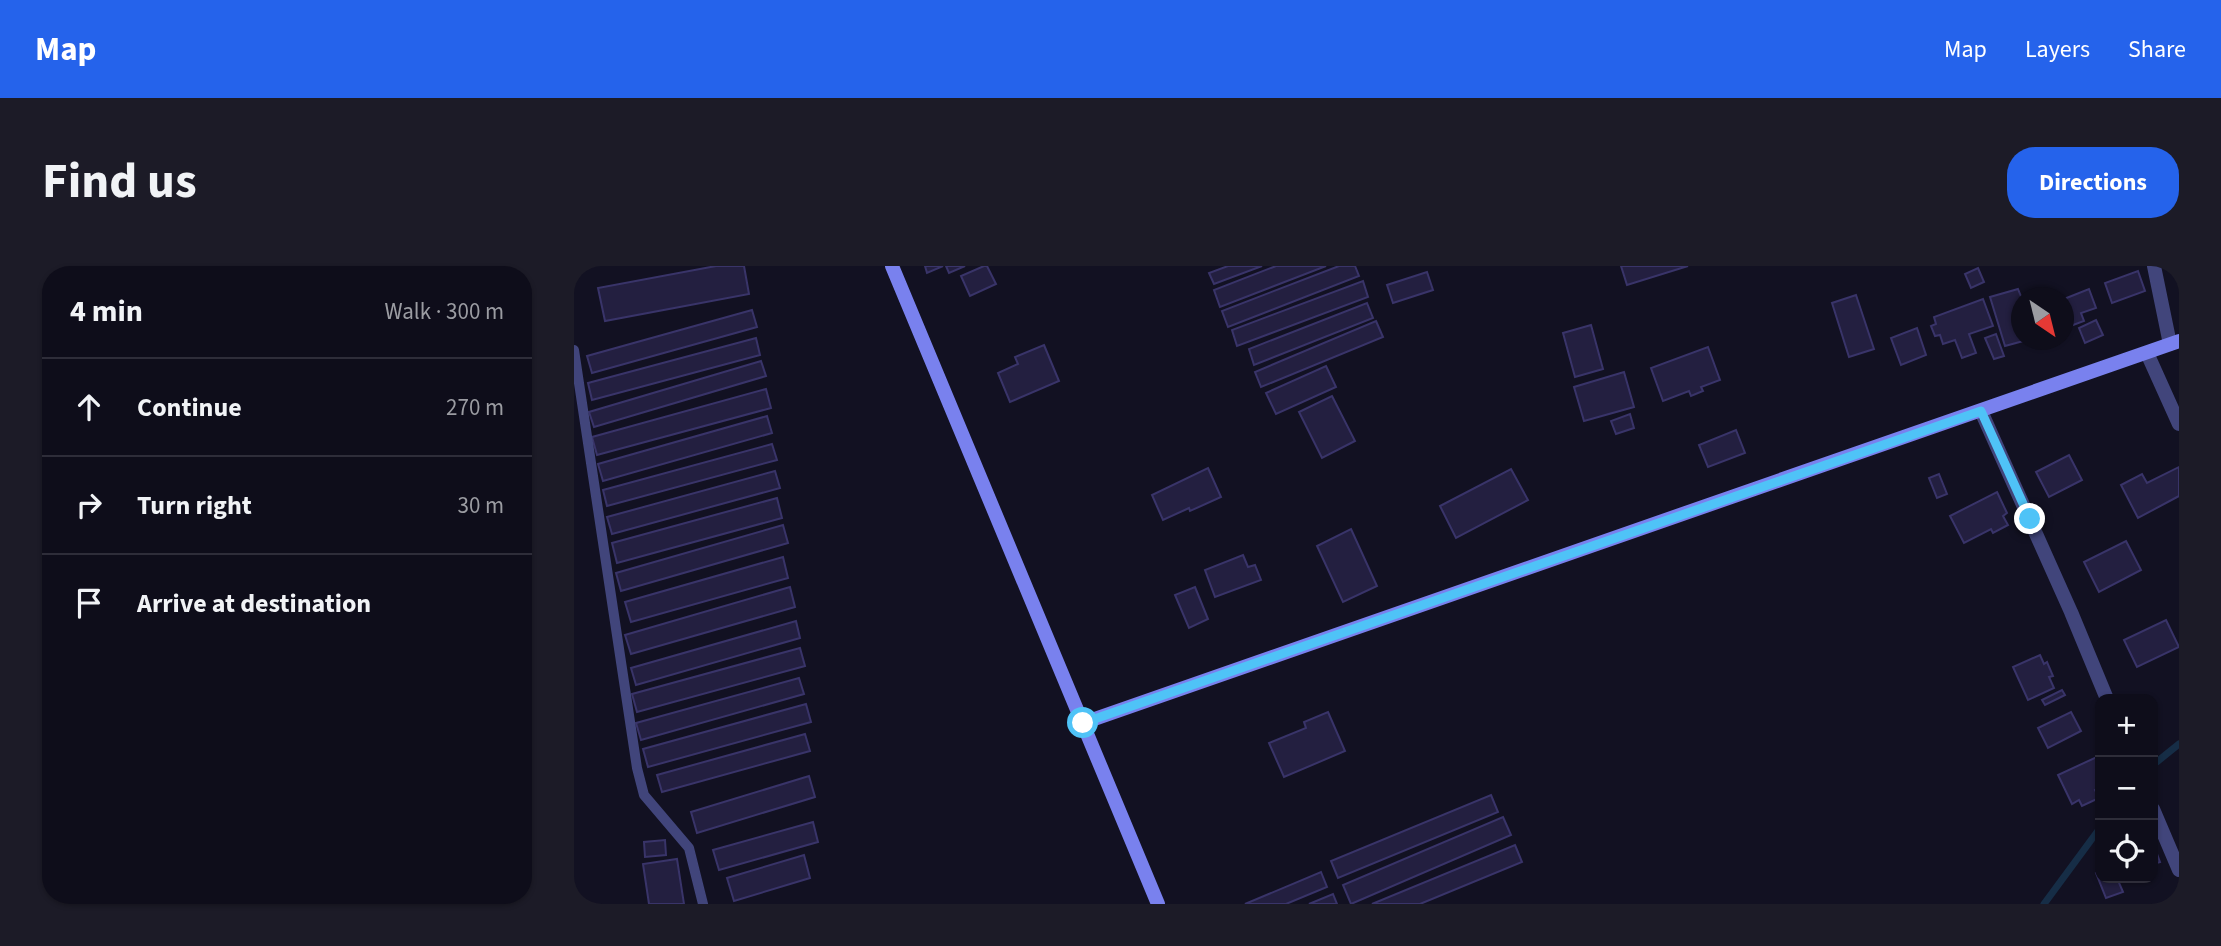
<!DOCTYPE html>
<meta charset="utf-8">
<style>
body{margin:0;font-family:"Source Sans 3",sans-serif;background:#1c1b27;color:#f1f3f6}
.controls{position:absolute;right:21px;bottom:21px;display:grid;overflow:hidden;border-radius:14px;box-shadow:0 2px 5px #0004}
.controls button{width:63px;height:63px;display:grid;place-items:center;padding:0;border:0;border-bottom:2px solid #2e2d39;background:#0e0d1a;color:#f1f3f6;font:35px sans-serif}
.compass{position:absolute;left:1437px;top:21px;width:63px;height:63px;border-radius:50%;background:#0e0d1a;box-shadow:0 2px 5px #0004;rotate:145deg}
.stop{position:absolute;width:21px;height:21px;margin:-16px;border:5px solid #4fc3f7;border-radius:50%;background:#fff}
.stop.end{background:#4fc3f7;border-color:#fff;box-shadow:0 2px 7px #0008}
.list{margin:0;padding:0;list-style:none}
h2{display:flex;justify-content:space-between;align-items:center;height:91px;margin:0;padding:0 28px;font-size:30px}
h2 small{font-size:23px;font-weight:400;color:#9b9ca2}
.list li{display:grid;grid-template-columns:46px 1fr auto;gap:21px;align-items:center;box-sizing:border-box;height:98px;padding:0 28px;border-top:2px solid #2e2d39}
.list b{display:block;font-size:26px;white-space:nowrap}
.list em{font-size:23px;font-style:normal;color:#9b9ca2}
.icon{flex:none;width:38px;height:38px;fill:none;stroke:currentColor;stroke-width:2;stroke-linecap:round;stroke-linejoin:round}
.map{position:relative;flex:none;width:1605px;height:638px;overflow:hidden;border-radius:28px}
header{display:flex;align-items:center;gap:42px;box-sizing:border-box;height:98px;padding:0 35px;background:#2563eb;color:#fff}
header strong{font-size:33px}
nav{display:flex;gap:38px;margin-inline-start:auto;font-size:24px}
.intro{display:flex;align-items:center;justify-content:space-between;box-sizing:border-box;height:168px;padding:0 42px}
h1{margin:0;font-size:49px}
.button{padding:18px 32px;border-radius:28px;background:#2563eb;color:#fff;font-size:24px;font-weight:700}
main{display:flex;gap:42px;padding:0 42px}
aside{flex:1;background:#0e0d1a;border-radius:28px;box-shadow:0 2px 5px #0004}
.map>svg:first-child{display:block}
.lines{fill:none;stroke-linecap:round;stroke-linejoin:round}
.stream{stroke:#162d46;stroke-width:7}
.building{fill:#231f40;stroke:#393469;stroke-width:2}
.lane{stroke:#41457b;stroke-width:10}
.street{stroke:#41457b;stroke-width:14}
.secondary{stroke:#7981ee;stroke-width:14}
.route{stroke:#4fc3f7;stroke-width:9}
</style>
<header>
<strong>Map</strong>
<nav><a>Map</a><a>Layers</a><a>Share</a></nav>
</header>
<div class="intro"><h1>Find us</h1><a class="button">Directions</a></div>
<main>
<aside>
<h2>4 min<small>Walk · 300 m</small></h2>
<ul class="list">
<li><svg class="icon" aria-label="ahead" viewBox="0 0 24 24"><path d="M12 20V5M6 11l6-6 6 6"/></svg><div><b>Continue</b></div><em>270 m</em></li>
<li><svg class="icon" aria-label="right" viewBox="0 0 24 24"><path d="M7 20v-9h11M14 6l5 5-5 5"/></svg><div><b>Turn right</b></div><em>30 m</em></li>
<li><svg class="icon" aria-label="arrive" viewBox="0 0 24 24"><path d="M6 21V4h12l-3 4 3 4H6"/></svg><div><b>Arrive at destination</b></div></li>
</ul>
</aside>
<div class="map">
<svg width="1605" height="638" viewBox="0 0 1605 638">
<rect width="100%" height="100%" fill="#121122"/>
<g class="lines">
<g class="stream">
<path d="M1579,499L1605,478"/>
<path d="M1470,638L1526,562"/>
</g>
</g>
<g class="building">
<path d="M142,0H170L175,28L31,55L24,22Z"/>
<path d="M351,0H369L353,7Z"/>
<path d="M372,0H391L375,7Z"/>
<path d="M410,0H413L422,18L396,30L387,10Z"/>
<path d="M654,0H688L640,18L635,7Z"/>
<path d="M702,0H752L646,41L640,24Z"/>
<path d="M765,0H781L785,10L654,61L648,45Z"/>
<path d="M1047,0H1114L1053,19Z"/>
<path d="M1404,2L1410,16L1397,22L1391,8Z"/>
<path d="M1564,5L1571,25L1538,37L1531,17Z"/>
<path d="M853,6L859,24L819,37L813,19Z"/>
<path d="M789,15L794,31L663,80L658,64Z"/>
<path d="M1444,23L1448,33V74H1453L1431,80L1416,31Z"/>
<path d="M1515,23L1522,42L1507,47L1510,55L1491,62L1490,33Z"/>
<path d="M1282,29L1300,83L1275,91L1258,37Z"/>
<path d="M1409,33L1419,60L1395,68L1402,87L1388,92L1381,74L1369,78L1366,69L1361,70L1357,60L1362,58L1360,51Z"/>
<path d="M793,37L799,52L680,99L675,83Z"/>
<path d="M178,44L183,61L18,107L13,90Z"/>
<path d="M1522,54L1529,69L1511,77L1505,62Z"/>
<path d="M802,55L809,71L687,121L681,106Z"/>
<path d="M1017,59L1029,103L1001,111L989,67Z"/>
<path d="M1343,62L1352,89L1327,99L1317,72Z"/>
<path d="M1422,68L1430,90L1420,93L1411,72Z"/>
<path d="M182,72L186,89L18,134L14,117Z"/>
<path d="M470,79L485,115L436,136L424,107L444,98L441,91Z"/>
<path d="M1134,81L1146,114L1127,121L1129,125L1117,130L1115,125L1089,135L1077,102Z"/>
<path d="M187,95L192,110L20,161L15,146Z"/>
<path d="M752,100L762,121L702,148L692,127Z"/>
<path d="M1050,106L1060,141L1010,155L1000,121Z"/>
<path d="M192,123L197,142L23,189L18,171Z"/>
<path d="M758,130L781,175L748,192L725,146Z"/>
<path d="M1056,148L1060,162L1042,168L1037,155Z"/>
<path d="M193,150L198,167L29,215L24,198Z"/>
<path d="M1162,164L1171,187L1134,201L1125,179Z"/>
<path d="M198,178L203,194L33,240L29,224Z"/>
<path d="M1495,189L1508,214L1475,231L1462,206Z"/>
<path d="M1605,201V230L1564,252L1547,219L1568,208L1573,217Z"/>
<path d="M634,202L647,231L616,245L615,242L589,254L578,229Z"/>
<path d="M937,203L954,234L882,272L866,240Z"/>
<path d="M201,205L206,222L38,268L33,251Z"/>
<path d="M1365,208L1373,228L1363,232L1355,212Z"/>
<path d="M1423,226L1433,247L1429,250L1434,259L1419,267L1417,263L1390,277L1376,250Z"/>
<path d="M203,232L208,252L43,297L38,277Z"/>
<path d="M209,259L214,277L47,325L42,307Z"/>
<path d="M777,263L803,320L769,336L743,280Z"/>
<path d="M1552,275L1567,304L1525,326L1510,296Z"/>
<path d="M669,289L674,301L681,299L687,314L641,331L631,304Z"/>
<path d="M209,291L214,312L57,356L51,336Z"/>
<path d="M216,321L221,341L57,388L51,369Z"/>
<path d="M621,321L634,353L615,362L601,329Z"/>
<path d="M1592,354L1605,381L1563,401L1550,374Z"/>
<path d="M222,355L226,372L62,419L57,402Z"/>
<path d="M226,382L231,400L63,446L58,428Z"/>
<path d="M1466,389L1470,398L1473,396L1479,410L1475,411L1480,422L1454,434L1439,401Z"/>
<path d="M225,412L230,428L67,474L62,457Z"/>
<path d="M1488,424L1491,429L1471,439L1468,434Z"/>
<path d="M232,438L237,456L74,501L69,483Z"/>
<path d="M754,446L771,485L710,511L695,477L732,462L730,456Z"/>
<path d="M1497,446L1507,465L1474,482L1464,462Z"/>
<path d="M231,468L236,485L88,526L83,509Z"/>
<path d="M1525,490L1526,521L1521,524L1525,532L1508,540L1505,534L1498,538L1484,509Z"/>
<path d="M235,510L241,531L123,567L117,546Z"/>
<path d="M917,529L924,546L764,612L757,595Z"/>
<path d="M929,551L937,569L777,638L769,619Z"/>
<path d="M239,556L244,576L145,604L139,584Z"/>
<path d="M91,574L92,589L71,591L70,576Z"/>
<path d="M1579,577L1586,596L1579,598Z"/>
<path d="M941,579L948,596L846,638H798Z"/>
<path d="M230,589L236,612L160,635L153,612Z"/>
<path d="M103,593L110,638H75L69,598Z"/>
<path d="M1526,605V612H1543L1549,626L1532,632L1522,607Z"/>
<path d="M747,606L753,621L712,638H671Z"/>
<path d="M759,628L763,638H735Z"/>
</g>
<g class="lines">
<path class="lane" d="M0,84L63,502L70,529L115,582L129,638"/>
<g class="street">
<path d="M1580,0L1596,78"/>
<path d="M1573,87L1605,158"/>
<path d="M1407,145L1497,346L1533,433"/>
<path d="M1579,543L1605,604"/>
</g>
<g class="secondary">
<path d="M318,0L584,638"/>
<path d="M509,457L1605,75"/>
</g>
</g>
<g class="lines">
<path class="route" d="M509,457L1407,145L1456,253"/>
</g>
</svg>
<div class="controls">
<button>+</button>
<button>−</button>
<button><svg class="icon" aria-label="locate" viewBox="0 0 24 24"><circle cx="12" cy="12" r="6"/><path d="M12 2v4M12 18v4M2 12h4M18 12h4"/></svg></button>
</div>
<svg class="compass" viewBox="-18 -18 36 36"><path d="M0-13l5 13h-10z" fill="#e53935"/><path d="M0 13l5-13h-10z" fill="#9b9ca2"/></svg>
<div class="stop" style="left:509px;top:457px"></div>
<div class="stop end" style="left:1456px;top:253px"></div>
</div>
</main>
